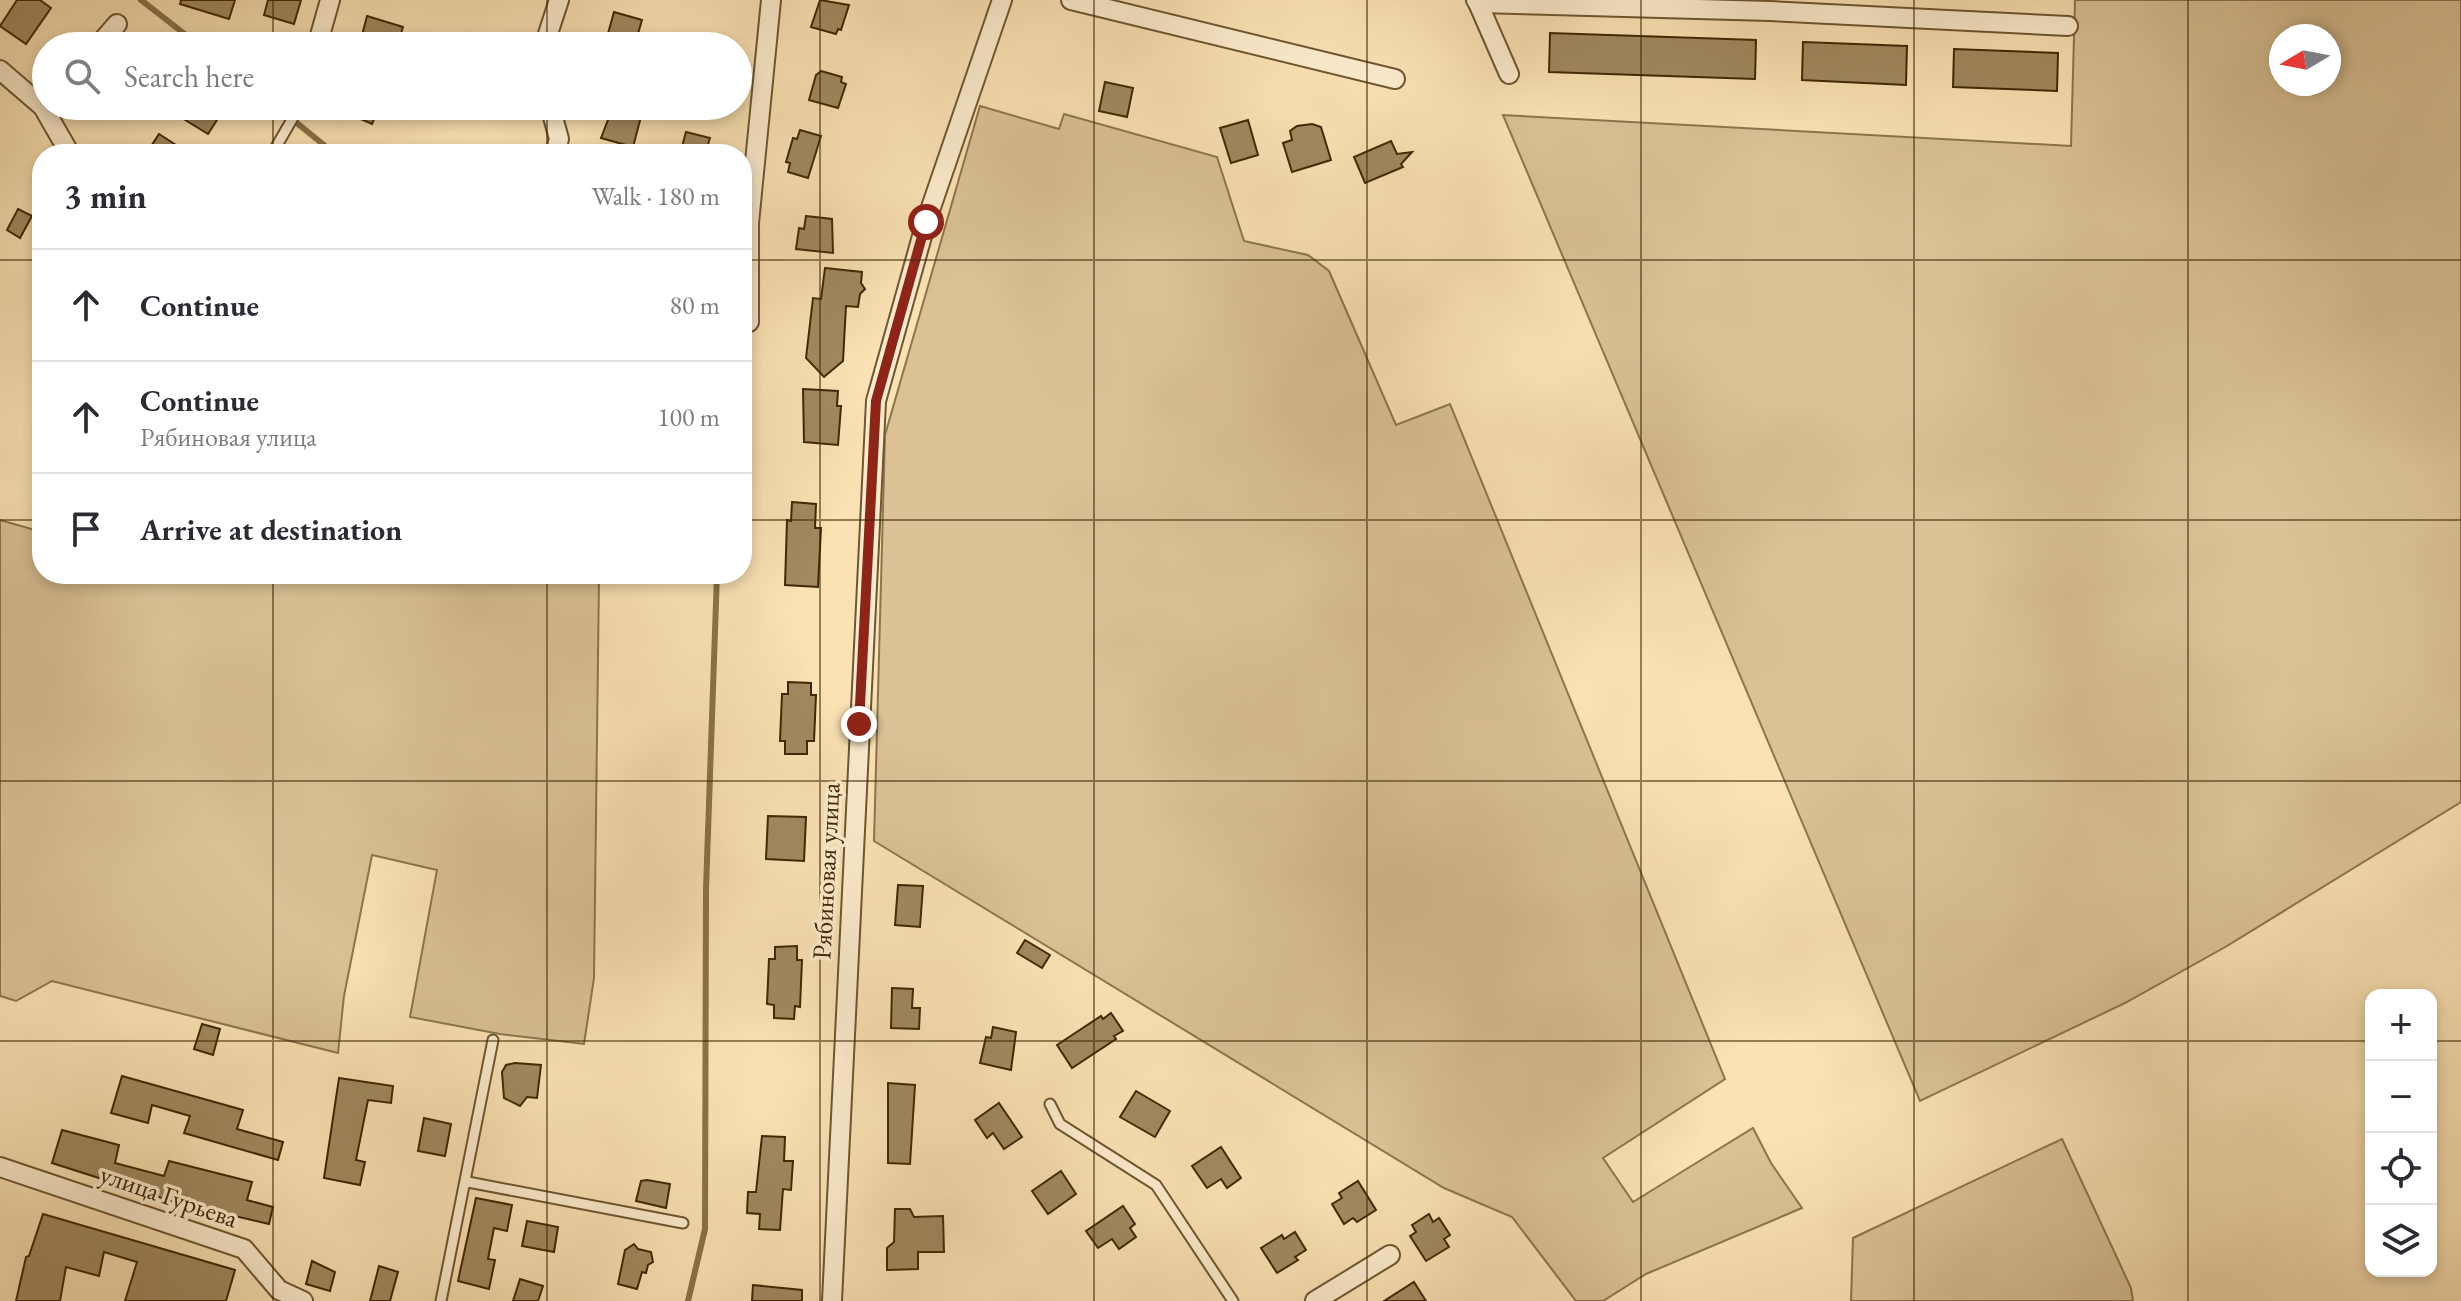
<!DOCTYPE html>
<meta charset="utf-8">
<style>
body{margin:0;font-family:"EB Garamond",serif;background:#f2f2f3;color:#2b2b33}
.controls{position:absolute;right:24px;bottom:24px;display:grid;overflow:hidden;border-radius:16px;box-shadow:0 4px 12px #0003}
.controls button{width:72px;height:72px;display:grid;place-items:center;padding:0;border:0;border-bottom:2px solid #e1e1e2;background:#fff;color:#2b2b33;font:40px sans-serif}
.compass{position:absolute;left:2269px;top:24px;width:72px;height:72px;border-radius:50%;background:#fff;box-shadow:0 4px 12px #0003;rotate:260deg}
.stop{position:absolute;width:24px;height:24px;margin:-18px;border:6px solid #8f2418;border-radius:50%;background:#fff}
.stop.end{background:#8f2418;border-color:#fff;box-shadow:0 2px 8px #0008}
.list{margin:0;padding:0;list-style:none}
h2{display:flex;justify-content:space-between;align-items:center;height:104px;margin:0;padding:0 32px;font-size:34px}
h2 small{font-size:26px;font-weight:400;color:#7c7c81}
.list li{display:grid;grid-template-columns:52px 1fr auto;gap:24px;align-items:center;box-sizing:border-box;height:112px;padding:0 32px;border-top:2px solid #e1e1e2}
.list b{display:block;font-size:30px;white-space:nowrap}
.list p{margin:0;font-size:26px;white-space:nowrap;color:#7c7c81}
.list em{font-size:26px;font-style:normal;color:#7c7c81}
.icon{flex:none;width:44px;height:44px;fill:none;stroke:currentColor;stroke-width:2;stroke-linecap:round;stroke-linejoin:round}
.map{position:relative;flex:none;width:2461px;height:1301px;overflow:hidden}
.search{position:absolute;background:#fff;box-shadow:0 4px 12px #0003;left:32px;top:32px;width:720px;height:88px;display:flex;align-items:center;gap:20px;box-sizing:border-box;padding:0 28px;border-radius:44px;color:#7c7c81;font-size:30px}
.panel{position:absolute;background:#fff;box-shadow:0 4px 12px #0003;left:32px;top:144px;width:720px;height:440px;border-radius:32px}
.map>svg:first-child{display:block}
.green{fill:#dac296;stroke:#8d754d;stroke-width:2;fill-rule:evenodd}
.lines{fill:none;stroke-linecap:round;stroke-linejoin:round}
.stream{stroke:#8a724a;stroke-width:6}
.building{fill:#a18960;stroke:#402804;stroke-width:2}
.lane-casing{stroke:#6e5630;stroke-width:13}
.street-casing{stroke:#6e5630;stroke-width:22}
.lane{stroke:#fcecce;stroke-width:9}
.street{stroke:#fcecce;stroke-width:18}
.route{stroke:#8f2418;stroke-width:10}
.grid{fill:none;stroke:#402804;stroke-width:2;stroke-opacity:0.55}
.labels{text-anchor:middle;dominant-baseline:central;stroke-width:7;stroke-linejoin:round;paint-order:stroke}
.street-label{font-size:26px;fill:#402804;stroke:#fcecce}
</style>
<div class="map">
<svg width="2461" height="1301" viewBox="0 0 2461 1301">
<rect width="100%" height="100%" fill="#fae2b4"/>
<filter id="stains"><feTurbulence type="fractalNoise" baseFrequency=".0025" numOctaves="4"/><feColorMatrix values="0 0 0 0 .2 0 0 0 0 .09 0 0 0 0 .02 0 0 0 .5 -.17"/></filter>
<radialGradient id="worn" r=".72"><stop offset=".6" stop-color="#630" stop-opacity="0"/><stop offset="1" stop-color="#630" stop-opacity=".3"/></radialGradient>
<g class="green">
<path d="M2075,0H2461V802L2227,946L2125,1003L1920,1101L1503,115L2071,146ZM2281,36H2329V84H2281Z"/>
<path d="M980,106L1059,129L1064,114L1217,157L1244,241L1308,255L1329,271L1396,425L1450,404L1725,1079L1603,1158L1633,1202L1753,1128L1771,1163L1802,1208L1646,1274L1603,1301H1576L1512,1217L1444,1188L874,841L885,435Z"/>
<path d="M0,520L42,532V574L599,577L594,978L584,1044L500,1034L410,1017L437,870L372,855L344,996L338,1053L52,981L16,1001L0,996Z"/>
<path d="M2062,1139L2131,1288L2133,1301H1851L1853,1238Z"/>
</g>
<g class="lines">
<g class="stream">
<path d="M141,0L200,46"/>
<path d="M276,106L335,154"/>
<path d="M688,1301L705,1229L706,889L717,574"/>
</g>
</g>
<g class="building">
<path d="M17,0H40L51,8L26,44L0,26Z"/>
<path d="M181,0H235L229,19L180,4Z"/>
<path d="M268,0H301L294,24L264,15Z"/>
<path d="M820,0L849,5L841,30L838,29L836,34L811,27Z"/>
<path d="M614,12L642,20L635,44L607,37Z"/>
<path d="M367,16L403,27L397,46L360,43Z"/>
<path d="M1550,33L1756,40L1755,79L1549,72Z"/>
<path d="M1803,42L1907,46L1906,85L1802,80Z"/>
<path d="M1954,49L2058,53L2057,91L1953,87Z"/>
<path d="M821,71L842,77L841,82L846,84L838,108L809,100L816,75Z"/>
<path d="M1105,82L1133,88L1127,117L1099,111Z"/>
<path d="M190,106H226L208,134L182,118Z"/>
<path d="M331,106H380L372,124Z"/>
<path d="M628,106L643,109L633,147L601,138L613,107L627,111Z"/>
<path d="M1248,120L1258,155L1231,163L1220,128Z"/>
<path d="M1312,124L1321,127L1331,160L1292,172L1283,143L1292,140L1290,131L1297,126Z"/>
<path d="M800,130L821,136L808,178L788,172L790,163L786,162L793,138L797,139Z"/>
<path d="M686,132L710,138L705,154H680Z"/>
<path d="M159,134L190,154H146Z"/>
<path d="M1391,141L1397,154L1412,152L1401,164L1403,167L1365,183L1354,157Z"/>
<path d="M18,209L32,216L20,238L7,230Z"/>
<path d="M806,216L832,219L833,253L796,249L799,228L804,229Z"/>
<path d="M825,268L862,272L861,283L865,289L860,294L858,307L846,306L843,361L824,377L806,358L813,298L821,299Z"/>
<path d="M803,389L838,391L837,406H841L838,445L804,442Z"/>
<path d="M792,502L816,504L815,528H821L818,587L785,585L787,520L791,521Z"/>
<path d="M788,682L811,683V695H816L814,741H807V754H785V741H780L782,694H788Z"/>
<path d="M768,816L806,817L804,861L766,859Z"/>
<path d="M898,885L923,886L920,927L895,925Z"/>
<path d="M1025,940L1050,955L1042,968L1017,953Z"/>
<path d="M797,946V960H802L800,1007L795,1006L794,1019L774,1018V1005L767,1004L769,959H775V947Z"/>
<path d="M892,988L913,989L912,1008H920L919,1029L891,1028Z"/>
<path d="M1111,1013L1123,1031L1114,1036L1116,1039L1072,1068L1057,1045L1101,1016L1103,1019Z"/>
<path d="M202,1024L220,1029L213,1055L194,1049Z"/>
<path d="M993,1027L1016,1032L1011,1070L980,1063L986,1037L991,1038Z"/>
<path d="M515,1063L541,1065L537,1098L527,1097L520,1106L504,1098L502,1072L506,1065Z"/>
<path d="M122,1076L243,1110L237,1129L283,1142L278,1160L184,1133L190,1116L152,1105L148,1123L111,1113Z"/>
<path d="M339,1078L393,1086L391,1103L368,1100L356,1160L365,1162L360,1185L324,1178Z"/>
<path d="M888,1083L915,1085L910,1164L888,1163Z"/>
<path d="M1136,1091L1170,1111L1155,1137L1120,1117Z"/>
<path d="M999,1103L1022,1137L1004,1149L993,1133L987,1138L975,1120Z"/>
<path d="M424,1118L451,1124L445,1156L418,1151Z"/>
<path d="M62,1130L119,1145L115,1163L164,1176L169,1161L252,1182L247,1200L273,1207L269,1224L171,1201L52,1163Z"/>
<path d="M762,1136L785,1137L784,1161H793L791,1190L783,1189L780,1230L759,1229L760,1214L747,1213L748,1192H756Z"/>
<path d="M1221,1147L1241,1178L1227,1188L1221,1179L1207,1188L1192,1166Z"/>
<path d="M1061,1171L1076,1194L1048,1214L1032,1191Z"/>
<path d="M647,1180L670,1184L666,1208L636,1201L641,1181Z"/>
<path d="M1358,1181L1376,1210L1357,1222L1353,1218L1344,1224L1332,1204L1342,1198L1339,1193Z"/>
<path d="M476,1198L512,1205L507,1231L494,1228L488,1259L495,1260L489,1289L458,1281Z"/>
<path d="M1123,1206L1135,1224L1130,1228L1136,1237L1119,1249L1112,1239L1098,1248L1086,1231Z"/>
<path d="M895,1209H910L914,1217L943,1216L944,1252H918V1269L887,1270V1248L894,1242Z"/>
<path d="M43,1214L235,1270L226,1301H125L137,1262L104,1252L99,1276L66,1267L60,1301H16L26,1257L29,1256Z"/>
<path d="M1429,1214L1433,1222L1439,1218L1450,1235L1444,1239L1449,1247L1426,1261L1410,1236L1416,1232L1412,1225Z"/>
<path d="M527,1221L558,1227L554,1252L522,1246Z"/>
<path d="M1295,1232L1306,1250L1295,1257L1298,1260L1277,1273L1261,1248L1282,1235L1284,1239Z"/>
<path d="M634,1244L638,1249L651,1252L653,1262L648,1265L646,1273L642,1272L637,1289L618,1284L625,1250Z"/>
<path d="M312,1261L335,1272L330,1291L306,1284Z"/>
<path d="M379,1266L398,1272L390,1301H370Z"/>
<path d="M520,1279L543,1286L538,1301H513Z"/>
<path d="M1414,1282L1426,1301H1384Z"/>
<path d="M753,1285L802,1290V1301H752Z"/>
</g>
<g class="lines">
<g class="lane-casing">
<g id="lane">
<path d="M272,154L298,109"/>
<path d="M1050,1104L1060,1124L1156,1185L1233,1301"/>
<path d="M468,1182L683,1223"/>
<path d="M441,1301L493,1040"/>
</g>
</g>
<g class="street-casing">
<g id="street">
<path d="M1071,0L1395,79"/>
<path d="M1476,0L1478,3L1770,11L2068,26"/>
<path d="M1478,3L1509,74"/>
<path d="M98,46L117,24"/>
<path d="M317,46L330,0"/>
<path d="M544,46L559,0"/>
<path d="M0,70L43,107L70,154"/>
<path d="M550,106L559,139L555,154"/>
<path d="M298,109V106"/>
<path d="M749,322V223L771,0"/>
<path d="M0,1167L244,1249L279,1290L303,1301"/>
<path d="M832,1301L876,401L926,222L1002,0"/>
<path d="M1315,1301L1390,1255"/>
</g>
</g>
<use href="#lane" class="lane"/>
<use href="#street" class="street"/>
</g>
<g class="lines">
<path class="route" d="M859,724L876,401L926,222"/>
</g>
<path class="grid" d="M273,0V46M547,0V46M820,0V1301M1094,0V1301M1367,0V1301M1641,0V1301M1914,0V1301M2188,0V1301M273,106V154M547,106V154M0,260H42M742,260H2461M0,520H42M742,520H2461M273,574V1301M547,574V1301M0,781H2461M0,1041H2371M2431,1041H2461"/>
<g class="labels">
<g class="street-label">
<text transform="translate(826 871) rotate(-87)">Рябиновая улица</text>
<text transform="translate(169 1196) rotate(19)">улица Гурьева</text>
</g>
</g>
<rect width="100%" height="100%" filter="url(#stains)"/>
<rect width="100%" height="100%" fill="url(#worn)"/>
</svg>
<div class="controls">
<button>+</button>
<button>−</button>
<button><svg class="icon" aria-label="locate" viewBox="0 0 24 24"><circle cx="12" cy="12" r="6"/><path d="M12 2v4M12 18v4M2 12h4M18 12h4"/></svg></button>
<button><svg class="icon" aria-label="layers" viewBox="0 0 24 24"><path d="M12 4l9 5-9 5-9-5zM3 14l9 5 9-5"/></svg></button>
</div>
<svg class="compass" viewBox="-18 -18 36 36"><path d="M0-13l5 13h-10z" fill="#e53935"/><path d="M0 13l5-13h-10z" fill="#7c7c81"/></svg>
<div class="stop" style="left:926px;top:222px"></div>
<div class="stop end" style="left:859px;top:724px"></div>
<div class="search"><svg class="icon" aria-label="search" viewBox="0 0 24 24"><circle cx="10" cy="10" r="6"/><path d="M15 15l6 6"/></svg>Search here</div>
<section class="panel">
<h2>3 min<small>Walk · 180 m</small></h2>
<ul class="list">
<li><svg class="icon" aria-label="ahead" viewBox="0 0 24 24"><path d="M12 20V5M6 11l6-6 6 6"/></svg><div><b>Continue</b></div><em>80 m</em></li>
<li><svg class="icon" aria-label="ahead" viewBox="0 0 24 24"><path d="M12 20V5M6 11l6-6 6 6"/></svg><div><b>Continue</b><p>Рябиновая улица</p></div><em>100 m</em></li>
<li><svg class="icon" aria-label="arrive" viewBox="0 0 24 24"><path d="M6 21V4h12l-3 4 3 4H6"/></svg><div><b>Arrive at destination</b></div></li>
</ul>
</section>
</div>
